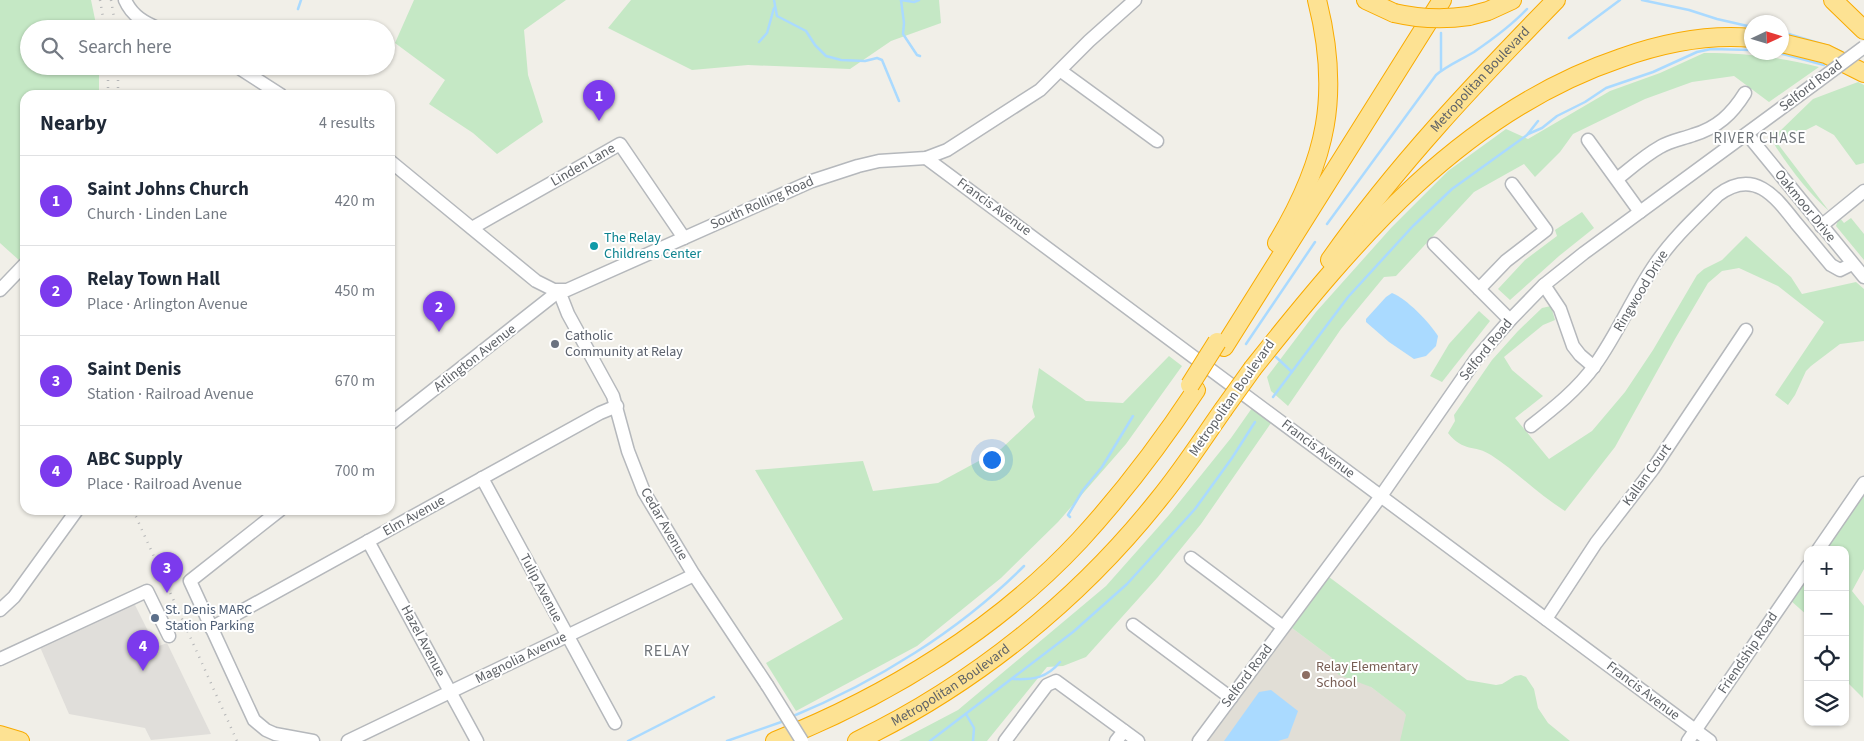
<!DOCTYPE html>
<meta charset="utf-8">
<style>
body{margin:0;font-family:"Source Sans 3",sans-serif;background:#f6f6f7;color:#1f2937}
.controls{position:absolute;right:15px;bottom:15px;display:grid;overflow:hidden;border-radius:10px;box-shadow:0 1px 4px #0004}
.controls button{width:45px;height:45px;display:grid;place-items:center;padding:0;border:0;border-bottom:1px solid #e0e1e3;background:#fff;color:#1f2937;font:25px sans-serif}
.compass{position:absolute;left:1744px;top:15px;width:45px;height:45px;border-radius:50%;background:#fff;box-shadow:0 1px 4px #0004;rotate:86deg}
.you{position:absolute;left:991px;top:459px;width:18px;height:18px;margin:-12px;border:4px solid #fff;border-radius:50%;background:#1a73e8;box-shadow:0 0 0 8px #1a73e833}
.badge{display:grid;place-items:center;width:32px;height:32px;border-radius:50%;background:#7c3aed;color:#fff;font-size:16px;font-weight:700}
.pin{position:absolute;translate:-50% -41px;filter:drop-shadow(0 1px 2px #0008)}
.pin::after{content:'';position:absolute;top:26px;width:18px;height:15px;background:inherit;clip-path:polygon(0 0,100% 0,50% 100%)}
.list{margin:0;padding:0;list-style:none}
h2{display:flex;justify-content:space-between;align-items:center;height:65px;margin:0;padding:0 20px;font-size:21px}
h2 small{font-size:16px;font-weight:400;color:#747a83}
.list li{display:grid;grid-template-columns:32px 1fr auto;gap:15px;align-items:center;box-sizing:border-box;height:90px;padding:0 20px;border-top:1px solid #e0e1e3}
.list b{display:block;font-size:19px;white-space:nowrap}
.list p{margin:0;font-size:16px;white-space:nowrap;color:#747a83}
.list em{font-size:16px;font-style:normal;color:#747a83}
.icon{flex:none;width:28px;height:28px;fill:none;stroke:currentColor;stroke-width:2;stroke-linecap:round;stroke-linejoin:round}
.map{position:relative;flex:none;width:1864px;height:741px;overflow:hidden}
.search{position:absolute;background:#fff;box-shadow:0 1px 4px #0004;left:20px;top:20px;width:375px;height:55px;display:flex;align-items:center;gap:12px;box-sizing:border-box;padding:0 18px;border-radius:28px;color:#747a83;font-size:19px}
.panel{position:absolute;background:#fff;box-shadow:0 1px 4px #0004;left:20px;top:90px;width:375px;height:425px;border-radius:15px}
.map>svg:first-child{display:block}
.industrial{fill:#e0deda}
.education{fill:#e1ded6}
.green{fill:#c5e8c5}
.water{fill:#aadaff}
.lines{fill:none;stroke-linecap:round;stroke-linejoin:round}
.stream{stroke:#aadaff;stroke-width:2.5}
.minor-casing{stroke:#b5b8bc;stroke-width:15}
.highway-casing{stroke:#f9ab00;stroke-width:20}
.minor{stroke:#fff;stroke-width:12}
.highway{stroke:#fde293;stroke-width:18}
.rail{stroke:#b6b7b8;stroke-width:2.5;stroke-dasharray:1 6;stroke-linecap:butt}
.minor-bridge-casing{stroke:#b5b8bc;stroke-width:15;stroke-linecap:butt}
.highway-bridge-casing{stroke:#f9ab00;stroke-width:20;stroke-linecap:butt}
.minor-bridge{stroke:#fff;stroke-width:12}
.highway-bridge{stroke:#fde293;stroke-width:18}
.culture-dot{fill:#0f9aa8;stroke:#fff;stroke-width:2}
.worship-dot{fill:#6b7280;stroke:#fff;stroke-width:2}
.service-dot{fill:#5c6f8a;stroke:#fff;stroke-width:2}
.education-dot{fill:#8d6e63;stroke:#fff;stroke-width:2}
.labels{text-anchor:middle;dominant-baseline:central;stroke-width:4;stroke-linejoin:round;paint-order:stroke}
.street-label{font-size:14px;fill:#5f6368;stroke:#fff}
.culture-label{font-size:14px;fill:#0d838f;stroke:#fff;text-anchor:start}
.worship-label{font-size:14px;fill:#5b616d;stroke:#fff;text-anchor:start}
.service-label{font-size:14px;fill:#4e5e75;stroke:#fff;text-anchor:start}
.education-label{font-size:14px;fill:#785e54;stroke:#fff;text-anchor:start}
.neighbourhood-label{font-size:15px;letter-spacing:1px;fill:#70757a;stroke:#fff}
.quarter-label{font-size:16px;letter-spacing:1px;fill:#70757a;stroke:#fff}
</style>
<div class="map">
<svg width="1864" height="741" viewBox="0 0 1864 741">
<rect width="100%" height="100%" fill="#f1efe8"/>
<path class="industrial" d="M134,603L156,647L167,643L211,734L151,740L145,728L69,714L40,647Z"/>
<path class="education" d="M1292,628L1418,722L1403,741H1208Z"/>
<g class="green">
<path d="M0,0H91L97,29H29V66H99V95H25V255L20,261L0,243Z"/>
<path d="M414,0H566L524,30L528,75L543,122L497,154L473,133L429,104L445,80L395,43Z"/>
<path d="M631,0H939L941,23L891,41L850,69L748,65L692,70L608,28Z"/>
<path d="M1704,53C1745,53 1780,57 1819,67L1769,102L1734,76L1692,82L1645,99L1573,134L1560,152L1535,177L1524,164L1474,192L1396,276L1384,277L1341,329L1288,406L1271,391L1267,377L1316,312L1391,228L1448,171L1506,129L1528,139L1610,91L1660,73Z"/>
<path d="M1858,82L1864,85V163L1856,165L1834,135L1816,125L1796,135L1790,134L1778,144L1829,211C1808,193 1782,159 1769,135L1775,131L1779,132L1813,99Z"/>
<path d="M1582,212L1594,228L1559,256L1510,300L1498,289L1525,260L1557,236L1555,230Z"/>
<path d="M1839,217L1844,223L1851,218L1864,234V260L1836,226Z"/>
<path d="M1746,236L1791,277L1802,294L1856,282L1864,289V341L1840,344L1811,366L1806,371L1795,395L1788,405L1775,395L1824,322L1778,286L1739,268L1722,271L1708,283L1675,339L1615,447L1565,511C1539,495 1517,472 1491,455C1474,444 1464,453 1448,433L1455,421L1454,415L1492,360L1518,331L1542,308L1551,306L1555,320L1543,325L1504,357L1512,370L1543,396L1515,418L1549,459L1592,431L1625,392L1653,350L1697,275L1704,269L1722,260Z"/>
<path d="M1479,311L1490,321L1442,382L1430,376L1449,344Z"/>
<path d="M1169,356L1182,366L1126,444L1058,522L1001,578L917,646L796,711L766,663L843,619L755,470L863,461L873,491L938,483L1001,449L1035,417L1032,407L1039,368L1086,401L1123,403Z"/>
<path d="M1252,408L1271,423L1201,524L1157,578L1086,657L1063,666L1047,667L987,741H899L958,710L1106,586L1169,515L1231,438Z"/>
<path d="M1864,490V569L1852,591L1864,606L1863,698L1845,680V550H1824Z"/>
<path d="M1808,573V616L1790,600Z"/>
<path d="M1329,577L1467,680L1496,685L1502,684L1515,676L1521,675L1526,677L1534,689L1538,708L1548,723L1570,741H1400L1406,715L1404,712L1371,687L1339,675L1330,666L1332,658L1292,628Z"/>
</g>
<g class="water">
<path d="M1392,293C1406,298 1430,323 1438,336L1436,346L1426,356L1414,359L1389,342L1366,322V319L1386,297Z"/>
<path d="M1271,690L1298,711L1288,738L1278,741H1224L1259,692Z"/>
</g>
<g class="lines">
<g class="stream">
<path d="M774,0L777,16L806,31L815,45L826,56L841,60L865,61L877,58L882,60L899,101"/>
<path d="M901,0L904,23L903,34L917,55L920,56"/>
<path d="M901,0L914,2L919,0"/>
<path d="M1642,0L1689,10L1717,19L1752,27"/>
<path d="M298,9L301,0"/>
<path d="M1782,32L1825,45"/>
<path d="M1441,33V70"/>
<path d="M1569,38L1620,0"/>
<path d="M759,42L767,33L774,8"/>
<path d="M1835,49L1842,52"/>
<path d="M1775,52L1824,65"/>
<path d="M1528,134L1542,128L1557,116L1585,102L1606,88L1653,72L1697,52L1711,49L1752,50"/>
<path d="M1327,224L1436,75C1448,65 1461,60 1474,52C1493,39 1511,26 1527,9"/>
<path d="M1246,344L1315,242"/>
<path d="M1276,357L1292,372"/>
<path d="M1273,397L1348,297L1413,226L1452,189L1527,135L1538,121"/>
<path d="M1070,517L1068,515L1083,490L1102,467L1133,416"/>
<path d="M1013,679C1033,680 1047,678 1060,662"/>
<path d="M966,714L974,728L973,741"/>
<path d="M791,717C876,682 959,631 1024,566"/>
<path d="M628,741L714,697"/>
<path d="M727,741L784,721"/>
<path d="M930,741L1073,632L1127,584L1195,509L1232,458L1255,422"/>
</g>
<g class="minor-casing">
<g id="minor">
<path d="M125,0C132,16 145,23 160,29"/>
<path d="M236,66L281,95"/>
<path d="M1061,71L1157,141"/>
<path d="M1747,134L1864,277"/>
<path d="M1588,140L1640,212"/>
<path d="M926,158L1710,741"/>
<path d="M390,161L536,281L554,290H567L812,181L858,166L879,161L926,158L947,150L1040,90L1089,41L1135,0"/>
<path d="M1617,179C1631,168 1644,156 1660,147C1670,141 1682,139 1693,135C1717,128 1732,114 1745,93"/>
<path d="M1821,226L1864,191"/>
<path d="M472,228L620,144L684,238"/>
<path d="M1434,244L1510,320"/>
<path d="M1544,285L1560,309L1573,346L1580,355L1594,367"/>
<path d="M1479,289L1506,261L1546,230L1512,184"/>
<path d="M0,290L25,264"/>
<path d="M559,291L568,314L613,396L628,451L644,492L694,575L767,685"/>
<path d="M390,424L559,291"/>
<path d="M1531,426C1554,408 1578,389 1595,365C1618,333 1633,296 1656,263C1673,238 1696,217 1718,195C1754,168 1775,196 1796,223C1808,237 1819,251 1831,265L1840,270L1852,264"/>
<path d="M482,478L615,723"/>
<path d="M280,510L190,581L254,720L266,730L275,734L313,741"/>
<path d="M368,541L477,741"/>
<path d="M1818,550L1864,483"/>
<path d="M1191,558L1283,627"/>
<path d="M0,610L14,597L77,510"/>
<path d="M1546,619L1596,543L1653,469L1746,330"/>
<path d="M1133,625L1231,698"/>
<path d="M211,628L600,413L617,406"/>
<path d="M0,659L147,591L169,636"/>
<path d="M348,741L694,575"/>
<path d="M1005,741L1047,685L1056,681L1138,741"/>
<path d="M1116,741L1124,731"/>
<path d="M1199,741L1381,496L1476,359L1510,320L1544,285L1584,253L1817,82"/>
<path d="M1688,741L1808,566"/>
</g>
</g>
<g class="highway-casing">
<g id="highway">
<path d="M1366,0L1394,13"/>
<path d="M1833,0L1864,30"/>
<path d="M1469,16L1488,11L1512,0"/>
<path d="M1782,43L1826,54L1864,73"/>
<path d="M1277,243C1327,160 1341,94 1317,0"/>
<path id="s1" d="M1330,260C1396,166 1476,82 1556,0"/>
<path d="M1224,347L1442,0"/>
<path d="M1253,368C1355,240 1461,112 1621,58C1663,43 1707,34 1752,38"/>
<path d="M0,735L20,741"/>
<path d="M775,741C888,696 997,629 1080,540C1123,493 1161,443 1196,390"/>
<path id="s2" d="M857,741C973,685 1079,600 1159,499C1182,471 1202,440 1223,410"/>
</g>
</g>
<use href="#minor" class="minor"/>
<use href="#highway" class="highway"/>
<g class="rail">
<path d="M100,0L105,29"/>
<path d="M111,0L116,29"/>
<path d="M108,95V66"/>
<path d="M118,95V66"/>
<path d="M133,510L237,741"/>
</g>
<g class="minor-bridge-casing">
<g id="minor-bridge">
<path d="M1817,82L1864,47"/>
<path d="M767,685L802,741"/>
</g>
</g>
<g class="highway-bridge-casing">
<g id="highway-bridge">
<path d="M1394,13C1420,19 1443,20 1469,16"/>
<path d="M1190,385L1217,342"/>
<path d="M1223,410L1253,368"/>
</g>
</g>
<use href="#minor-bridge" class="minor-bridge"/>
<use href="#highway-bridge" class="highway-bridge"/>
</g>
<circle class="culture-dot" cx="594" cy="246" r="5"/>
<circle class="worship-dot" cx="555" cy="344" r="5"/>
<circle class="service-dot" cx="155" cy="618" r="5"/>
<circle class="education-dot" cx="1306" cy="675" r="5"/>
<g class="labels">
<g class="street-label">
<text stroke="none"><textPath href="#s1" startOffset="235">Metropolitan Boulevard</textPath></text>
<text transform="translate(1811 86) rotate(-37)">Selford Road</text>
<text transform="translate(583 165) rotate(-30)">Linden Lane</text>
<text transform="translate(762 203) rotate(-24)">South Rolling Road</text>
<text transform="translate(1805 206) rotate(51)">Oakmoor Drive</text>
<text transform="translate(994 207) rotate(36)">Francis Avenue</text>
<text transform="translate(1641 291) rotate(-59)">Ringwood Drive</text>
<text transform="translate(1486 350) rotate(-51)">Selford Road</text>
<text transform="translate(475 358) rotate(-38)">Arlington Avenue</text>
<text transform="translate(1232 398) rotate(-55)">Metropolitan Boulevard</text>
<text transform="translate(1318 449) rotate(37)">Francis Avenue</text>
<text transform="translate(1647 475) rotate(-54)">Kallan Court</text>
<text transform="translate(414 516) rotate(-29)">Elm Avenue</text>
<text transform="translate(664 524) rotate(60)">Cedar Avenue</text>
<text transform="translate(541 588) rotate(62)">Tulip Avenue</text>
<text transform="translate(423 641) rotate(62)">Hazel Avenue</text>
<text transform="translate(1748 653) rotate(-56)">Friendship Road</text>
<text transform="translate(521 658) rotate(-26)">Magnolia Avenue</text>
<text transform="translate(1247 676) rotate(-53)">Selford Road</text>
<text stroke="none"><textPath href="#s2" startOffset="109">Metropolitan Boulevard</textPath></text>
<text transform="translate(1643 691) rotate(37)">Francis Avenue</text>
</g>
<g class="culture-label">
<text x="604" y="238">The Relay<tspan x="604" dy="16">Childrens Center</tspan></text>
</g>
<g class="worship-label">
<text x="565" y="336">Catholic<tspan x="565" dy="16">Community at Relay</tspan></text>
</g>
<g class="service-label">
<text x="165" y="610">St. Denis MARC<tspan x="165" dy="16">Station Parking</tspan></text>
</g>
<g class="education-label">
<text x="1316" y="667">Relay Elementary<tspan x="1316" dy="16">School</tspan></text>
</g>
<g class="neighbourhood-label">
<text x="1760" y="138">RIVER CHASE</text>
</g>
<g class="quarter-label">
<text x="667" y="651">RELAY</text>
</g>
</g>
</svg>
<div class="controls">
<button>+</button>
<button>−</button>
<button><svg class="icon" aria-label="locate" viewBox="0 0 24 24"><circle cx="12" cy="12" r="6"/><path d="M12 2v4M12 18v4M2 12h4M18 12h4"/></svg></button>
<button><svg class="icon" aria-label="layers" viewBox="0 0 24 24"><path d="M12 4l9 5-9 5-9-5zM3 14l9 5 9-5"/></svg></button>
</div>
<svg class="compass" viewBox="-18 -18 36 36"><path d="M0-13l5 13h-10z" fill="#e53935"/><path d="M0 13l5-13h-10z" fill="#747a83"/></svg>
<div class="you"></div>
<div class="pin badge" style="left:599px;top:121px">1</div>
<div class="pin badge" style="left:439px;top:332px">2</div>
<div class="pin badge" style="left:167px;top:593px">3</div>
<div class="pin badge" style="left:143px;top:671px">4</div>
<div class="search"><svg class="icon" aria-label="search" viewBox="0 0 24 24"><circle cx="10" cy="10" r="6"/><path d="M15 15l6 6"/></svg>Search here</div>
<section class="panel">
<h2>Nearby<small>4 results</small></h2>
<ul class="list">
<li><span class="badge">1</span><div><b>Saint Johns Church</b><p>Church · Linden Lane</p></div><em>420 m</em></li>
<li><span class="badge">2</span><div><b>Relay Town Hall</b><p>Place · Arlington Avenue</p></div><em>450 m</em></li>
<li><span class="badge">3</span><div><b>Saint Denis</b><p>Station · Railroad Avenue</p></div><em>670 m</em></li>
<li><span class="badge">4</span><div><b>ABC Supply</b><p>Place · Railroad Avenue</p></div><em>700 m</em></li>
</ul>
</section>
</div>
